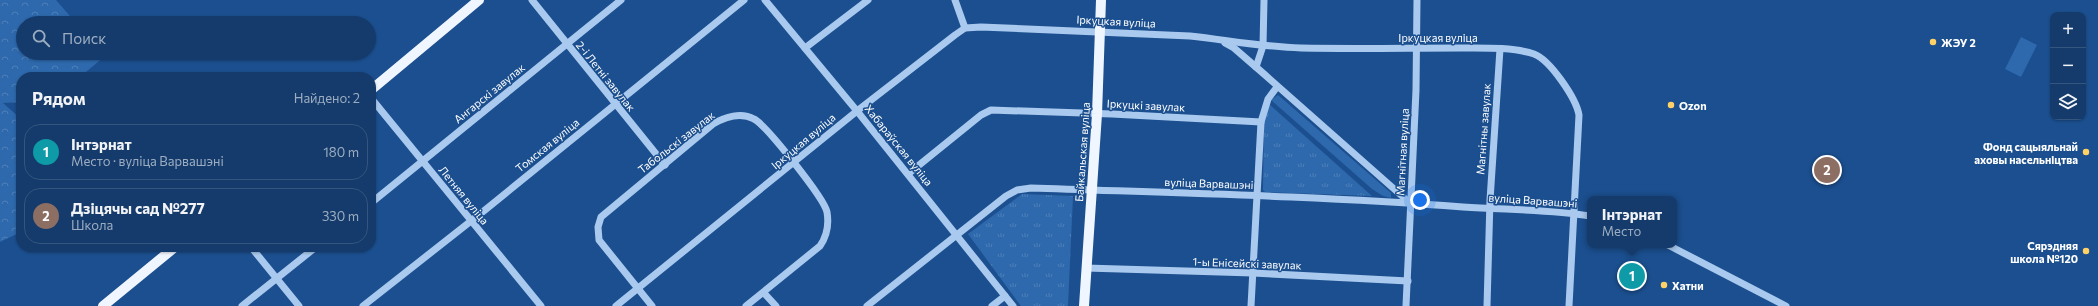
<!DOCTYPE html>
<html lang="ru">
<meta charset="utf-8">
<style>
body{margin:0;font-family:Commissioner,sans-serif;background:#1d4271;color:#f1f3f6}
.controls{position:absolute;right:12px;top:12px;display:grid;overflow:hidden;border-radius:8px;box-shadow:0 1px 3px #0004}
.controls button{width:36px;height:36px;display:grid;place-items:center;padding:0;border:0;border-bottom:1px solid #33557e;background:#143b6b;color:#f1f3f6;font:20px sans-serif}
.you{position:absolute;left:1420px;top:200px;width:14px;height:14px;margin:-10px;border:3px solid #fff;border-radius:50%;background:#1a73e8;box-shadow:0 0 0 6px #1a73e833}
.badge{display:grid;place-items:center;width:26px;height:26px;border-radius:50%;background:#d6ab8b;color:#fff;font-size:13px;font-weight:700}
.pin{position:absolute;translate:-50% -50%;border:2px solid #fff;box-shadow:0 1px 4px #0006}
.popup{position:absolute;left:1587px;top:196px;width:90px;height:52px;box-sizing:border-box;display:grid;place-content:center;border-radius:8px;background:#143b6b;filter:drop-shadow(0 1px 3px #0005);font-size:13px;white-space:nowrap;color:#9dadc1}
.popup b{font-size:15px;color:#f1f3f6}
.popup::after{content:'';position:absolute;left:50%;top:100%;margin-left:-8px;border:8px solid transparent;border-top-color:#143b6b}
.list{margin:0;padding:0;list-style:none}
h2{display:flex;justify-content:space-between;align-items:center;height:52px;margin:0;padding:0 16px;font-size:17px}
h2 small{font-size:13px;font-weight:400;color:#9dadc1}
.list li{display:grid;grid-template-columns:26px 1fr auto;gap:12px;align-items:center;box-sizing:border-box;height:56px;margin:0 8px 8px;padding:0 8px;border:1px solid #33557e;border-radius:16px}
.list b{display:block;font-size:15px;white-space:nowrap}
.list p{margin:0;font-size:13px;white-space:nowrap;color:#9dadc1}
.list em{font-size:13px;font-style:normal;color:#9dadc1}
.icon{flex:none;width:22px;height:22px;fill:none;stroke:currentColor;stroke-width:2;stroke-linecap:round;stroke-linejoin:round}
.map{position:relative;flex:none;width:2098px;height:306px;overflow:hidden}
.search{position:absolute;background:#143b6b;box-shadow:0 1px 3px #0004;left:16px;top:16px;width:360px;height:44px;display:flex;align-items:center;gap:10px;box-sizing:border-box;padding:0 14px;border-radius:22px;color:#9dadc1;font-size:15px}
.panel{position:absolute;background:#143b6b;box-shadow:0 1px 3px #0004;left:16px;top:72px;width:360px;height:180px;border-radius:16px}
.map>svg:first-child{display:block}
.grass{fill:#2e69ad}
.forest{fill:url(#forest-crowns)}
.park{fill:url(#park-tufts)}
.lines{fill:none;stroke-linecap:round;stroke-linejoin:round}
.minor{stroke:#a9c9ee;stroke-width:7}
.major{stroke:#f0f6ff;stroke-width:10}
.poi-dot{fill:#ffd166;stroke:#1b4f8f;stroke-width:1.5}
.labels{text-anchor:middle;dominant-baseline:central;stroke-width:3;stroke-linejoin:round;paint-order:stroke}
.street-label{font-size:11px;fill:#fff;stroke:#1b4f8f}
.poi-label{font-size:11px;font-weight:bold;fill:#fff;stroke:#1b4f8f;text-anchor:start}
</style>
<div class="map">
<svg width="2098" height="306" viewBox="0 0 2098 306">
<defs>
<pattern id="forest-crowns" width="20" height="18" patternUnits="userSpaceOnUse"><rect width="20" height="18" fill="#2e69ad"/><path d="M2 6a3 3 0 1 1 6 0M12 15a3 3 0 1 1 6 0" fill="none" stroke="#4d80b9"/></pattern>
<pattern id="park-tufts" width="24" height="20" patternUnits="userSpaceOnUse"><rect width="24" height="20" fill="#2e69ad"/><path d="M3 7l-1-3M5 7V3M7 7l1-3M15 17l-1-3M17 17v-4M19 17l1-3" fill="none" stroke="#4d80b9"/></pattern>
</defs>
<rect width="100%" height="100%" fill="#1b4f8f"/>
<g class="grass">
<path d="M2021,37L2037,45L2021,77L2005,69Z"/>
<path d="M1278,95L1391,193V198L1383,196L1372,189L1271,100Z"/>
</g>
<path class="forest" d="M0,0H56L76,23H23V53H102L105,56L80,77H21V102L3,103L21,119V232L0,242Z"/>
<g class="park">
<path d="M1270,105L1372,196L1265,192L1263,190L1264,122L1268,107Z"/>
<path d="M1022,194L1073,196L1068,306H1021L968,234Z"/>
</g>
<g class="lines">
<g class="minor">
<path d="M532,0L665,165"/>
<path d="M765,0L857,111L1013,306"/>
<path d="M955,0L965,28"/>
<path d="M1225,43L1234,48L1264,74L1410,203"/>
<path d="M805,48L868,0"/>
<path d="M1256,67L1263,46L1264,0"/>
<path d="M371,98L541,306"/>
<path d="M908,174L981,115L991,110L1112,114L1261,122"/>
<path d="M371,203L621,0"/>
<path d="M1668,245L1786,306"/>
<path d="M251,247L299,306"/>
<path d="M1086,268L1253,273L1408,281"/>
<path d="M764,293L776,306"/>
<path d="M242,306L316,247"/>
<path d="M363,306L485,210L744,0"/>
<path d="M616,306L857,111L955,35L965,28L981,27L1190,36C1227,40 1263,47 1301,48C1354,49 1408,48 1461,48C1483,48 1513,47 1534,54C1550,60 1576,98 1579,115L1569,306"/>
<path d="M652,306L599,240L598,227L601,217L713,124C725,117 741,112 754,119C766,125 824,198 827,212C829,224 827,236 820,246L746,306"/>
<path d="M867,306L1006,196L1017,190L1031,188C1175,193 1320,196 1463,207C1506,210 1548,209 1590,216"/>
<path d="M992,306L1005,296"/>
<path d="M1251,306L1261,122L1268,99L1277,87"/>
<path d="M1406,306L1416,90L1417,0"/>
<path d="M1487,306L1490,200L1500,49"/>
</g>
<g class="major">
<path d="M371,90L479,0"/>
<path d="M103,306L175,247"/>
<path d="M1084,306L1097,114L1101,0"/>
</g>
</g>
<g class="poi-dot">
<circle cx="1933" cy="42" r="4"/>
<circle cx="1671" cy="105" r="4"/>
<circle cx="2086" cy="152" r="4"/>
<circle cx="2086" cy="251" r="4"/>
<circle cx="1664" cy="285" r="4"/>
</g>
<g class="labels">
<g class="street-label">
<text transform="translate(1116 21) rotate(3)">Іркуцкая вуліца</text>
<text x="1438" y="37">Іркуцкая вуліца</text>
<text transform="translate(606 76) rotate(51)">2-і Летні завулак</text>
<text transform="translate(489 93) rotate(-39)">Ангарскі завулак</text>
<text transform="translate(1146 105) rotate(3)">Іркуцкі завулак</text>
<text transform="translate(1483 129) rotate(-86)">Магнітны завулак</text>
<text transform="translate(803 141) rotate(-40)">Іркуцкая вуліца</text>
<text transform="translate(676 142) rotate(-38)">Табольскі завулак</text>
<text transform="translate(547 145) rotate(-39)">Томская вуліца</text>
<text transform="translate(899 145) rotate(51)">Хабараўская вуліца</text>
<text transform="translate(1082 152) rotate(-86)">Байкальская вуліца</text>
<text transform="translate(1402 152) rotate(-87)">Магнітная вуліца</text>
<text transform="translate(1209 183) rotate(2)">вуліца Варвашэні</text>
<text transform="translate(464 195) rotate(51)">Летняя вуліца</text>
<text transform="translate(1533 200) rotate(4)">вуліца Варвашэні</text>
<text transform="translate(1247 263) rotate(2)">1-ы Енісейскі завулак</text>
</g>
<g class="poi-label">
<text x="1941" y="42">ЖЭУ 2</text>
<text x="1679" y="105">Ozon</text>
<text x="2078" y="146" text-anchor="end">Фонд сацыяльнай<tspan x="2078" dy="13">аховы насельніцтва</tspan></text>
<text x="2078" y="245" text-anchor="end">Сярэдняя<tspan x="2078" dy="13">школа №120</tspan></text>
<text x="1672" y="285">Хатни</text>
</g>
</g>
</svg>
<div class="controls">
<button>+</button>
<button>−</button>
<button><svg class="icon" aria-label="layers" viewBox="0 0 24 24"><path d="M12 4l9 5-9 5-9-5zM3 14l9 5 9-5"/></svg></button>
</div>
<div class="you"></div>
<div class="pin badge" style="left:1632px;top:276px;background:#0f9aa8">1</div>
<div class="popup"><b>Інтэрнат</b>Место</div>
<div class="pin badge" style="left:1827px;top:170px;background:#8d6e63">2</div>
<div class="search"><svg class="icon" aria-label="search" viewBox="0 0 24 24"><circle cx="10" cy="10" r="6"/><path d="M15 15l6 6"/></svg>Поиск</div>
<section class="panel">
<h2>Рядом<small>Найдено: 2</small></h2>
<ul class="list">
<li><span class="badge" style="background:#0f9aa8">1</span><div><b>Інтэрнат</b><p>Место · вуліца Варвашэні</p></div><em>180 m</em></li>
<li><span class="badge" style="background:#8d6e63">2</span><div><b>Дзіцячы сад №277</b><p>Школа</p></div><em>330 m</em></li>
</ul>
</section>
</div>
